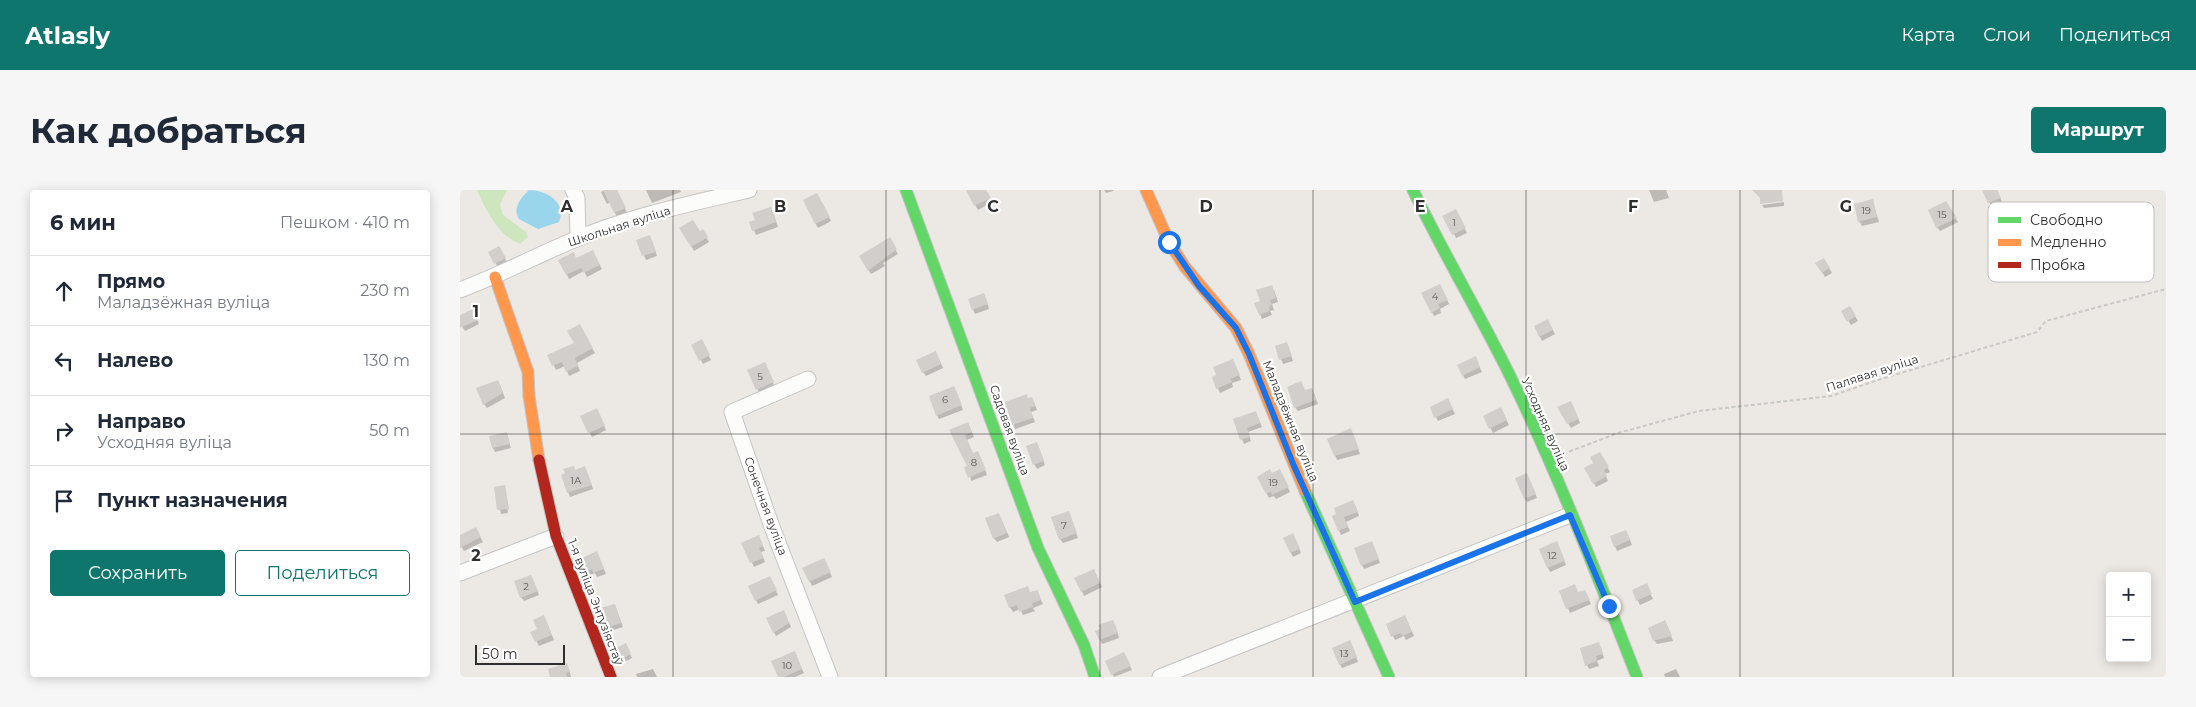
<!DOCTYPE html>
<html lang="ru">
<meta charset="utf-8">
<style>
body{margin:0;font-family:Montserrat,sans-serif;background:#f6f6f7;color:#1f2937}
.controls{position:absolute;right:15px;bottom:15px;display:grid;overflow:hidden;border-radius:5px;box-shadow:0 2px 12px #0003}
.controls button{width:45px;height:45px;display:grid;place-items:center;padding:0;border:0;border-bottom:1px solid #e0e1e3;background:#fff;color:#1f2937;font:25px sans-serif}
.scale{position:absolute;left:15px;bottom:12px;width:90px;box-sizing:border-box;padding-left:5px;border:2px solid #2e2e2e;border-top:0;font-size:14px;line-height:18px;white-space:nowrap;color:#2e2e2e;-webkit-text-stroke:4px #fff;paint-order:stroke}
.stop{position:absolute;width:15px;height:15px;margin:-11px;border:4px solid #1a73e8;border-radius:50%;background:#fff}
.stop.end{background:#1a73e8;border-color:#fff;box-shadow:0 1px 5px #0008}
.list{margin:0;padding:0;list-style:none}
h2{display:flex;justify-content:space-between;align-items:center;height:65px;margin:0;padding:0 20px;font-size:21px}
h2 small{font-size:16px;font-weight:400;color:#747a83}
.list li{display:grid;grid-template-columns:32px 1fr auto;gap:15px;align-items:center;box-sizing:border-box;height:70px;padding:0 20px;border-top:1px solid #e0e1e3}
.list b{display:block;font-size:19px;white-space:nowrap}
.list p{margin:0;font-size:16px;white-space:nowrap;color:#747a83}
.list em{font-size:16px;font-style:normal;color:#747a83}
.actions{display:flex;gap:10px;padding:15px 20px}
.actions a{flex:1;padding:11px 0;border:1px solid #0f766e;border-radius:5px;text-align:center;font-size:18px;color:#0f766e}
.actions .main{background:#0f766e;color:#fff}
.icon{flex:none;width:28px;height:28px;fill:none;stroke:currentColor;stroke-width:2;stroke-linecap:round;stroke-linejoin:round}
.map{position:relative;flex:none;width:1706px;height:487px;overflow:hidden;border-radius:5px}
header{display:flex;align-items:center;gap:30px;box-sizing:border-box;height:70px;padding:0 25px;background:#0f766e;color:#fff}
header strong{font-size:24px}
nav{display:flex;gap:28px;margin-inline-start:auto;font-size:18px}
.intro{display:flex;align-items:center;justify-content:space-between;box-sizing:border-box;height:120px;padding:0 30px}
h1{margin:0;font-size:35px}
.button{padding:12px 22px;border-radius:5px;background:#0f766e;color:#fff;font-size:18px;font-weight:700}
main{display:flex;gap:30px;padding:0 30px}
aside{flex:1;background:#fff;border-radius:5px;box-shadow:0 2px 12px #0003}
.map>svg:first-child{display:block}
.green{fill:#cee6be}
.water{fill:#99d6ec}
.shadow{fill:#0003}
.building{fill:#d1cecb}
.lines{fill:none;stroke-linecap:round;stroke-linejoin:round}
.street-casing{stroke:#c5c4c5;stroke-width:17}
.fast-casing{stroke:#c5c4c5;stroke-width:13}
.slow-casing{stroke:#c5c4c5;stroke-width:13}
.jam-casing{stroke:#c5c4c5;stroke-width:13}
.path{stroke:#c9c9c8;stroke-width:2;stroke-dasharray:4 2.5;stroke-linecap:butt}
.street{stroke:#fcfcfb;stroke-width:15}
.fast{stroke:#63d668;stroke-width:11}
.slow{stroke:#ff974d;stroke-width:11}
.jam{stroke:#b3261e;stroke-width:11}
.route{stroke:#1a73e8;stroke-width:6}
.grid{fill:none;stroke:#2e2e2e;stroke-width:1;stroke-opacity:0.55}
.labels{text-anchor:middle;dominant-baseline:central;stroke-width:4.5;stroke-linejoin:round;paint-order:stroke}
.number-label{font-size:10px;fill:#585857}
.street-label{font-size:12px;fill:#2e2e2e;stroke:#fff}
.key{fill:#fff;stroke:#c0c0c0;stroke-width:1}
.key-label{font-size:14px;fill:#2e2e2e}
.grid-label{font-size:16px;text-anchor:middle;font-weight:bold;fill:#2e2e2e;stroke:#fff;stroke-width:4.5;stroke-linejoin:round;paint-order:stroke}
</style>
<header>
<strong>Atlasly</strong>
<nav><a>Карта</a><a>Слои</a><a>Поделиться</a></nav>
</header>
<div class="intro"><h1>Как добраться</h1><a class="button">Маршрут</a></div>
<main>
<aside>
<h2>6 мин<small>Пешком · 410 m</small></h2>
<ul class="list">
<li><svg class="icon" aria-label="ahead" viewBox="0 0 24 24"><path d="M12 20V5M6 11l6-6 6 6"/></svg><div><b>Прямо</b><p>Маладзёжная вуліца</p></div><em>230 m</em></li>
<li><svg class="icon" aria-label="left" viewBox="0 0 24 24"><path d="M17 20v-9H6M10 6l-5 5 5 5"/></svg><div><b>Налево</b></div><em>130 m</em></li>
<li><svg class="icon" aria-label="right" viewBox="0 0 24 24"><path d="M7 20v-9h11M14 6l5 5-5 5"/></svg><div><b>Направо</b><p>Усходняя вуліца</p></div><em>50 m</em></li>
<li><svg class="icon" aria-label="arrive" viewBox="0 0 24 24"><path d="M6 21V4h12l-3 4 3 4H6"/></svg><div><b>Пункт назначения</b></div></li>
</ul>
<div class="actions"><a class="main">Сохранить</a><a>Поделиться</a></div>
</aside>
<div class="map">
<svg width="1706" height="487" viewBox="0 0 1706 487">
<rect width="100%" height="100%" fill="#ece8e4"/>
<path class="green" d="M17,0H47L40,14L43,25L66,42L68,47L60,54C38,45 26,21 17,0Z"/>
<path class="water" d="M69,0C86,0 107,12 99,32L78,39L59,29C52,18 61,8 69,0Z"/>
<g class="shadow">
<path d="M145,0H157L167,23L157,27L150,12L147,14L141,2Z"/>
<path d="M186,0H220L221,2L192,13Z"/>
<path d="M507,0H525L532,12L518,20Z"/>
<path d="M644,0H653V1L646,3Z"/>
<path d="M1189,0H1206L1209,8L1194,12Z"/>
<path d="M1524,0H1537L1542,12L1531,16Z"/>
<path d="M357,4L371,31L358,38L344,11Z"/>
<path d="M1412,10L1419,32L1402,36L1399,31Z"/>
<path d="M1324,12V16L1304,18L1302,15Z"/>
<path d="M1486,13L1498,32L1480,41L1477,37Z"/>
<path d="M995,21L1007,43L996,48L984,26Z"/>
<path d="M313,22L318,37L296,45L294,40Z"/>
<path d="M221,38L239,43L242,41L249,52L234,61Z"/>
<path d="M429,49L438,64L423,73L425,76L411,84L401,67Z"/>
<path d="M178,51H192L197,66L186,70Z"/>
<path d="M38,58L47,72L38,77L29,63Z"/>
<path d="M135,66L142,79L127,87L124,81L109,89L107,85L116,69Z"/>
<path d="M1364,70L1372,83L1365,87L1357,73Z"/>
<path d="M982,99L989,114L980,119L981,123L974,126L972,122Z"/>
<path d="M814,100L818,112L812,114L814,120L810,121L812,125L802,129L800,124L801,111Z"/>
<path d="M526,109L529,119L515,124L509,110Z"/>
<path d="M1390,118L1398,131L1391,135L1383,122Z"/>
<path d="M15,125L19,134L5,141L0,133V127Z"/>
<path d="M1088,131L1095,144L1082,151L1075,137Z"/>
<path d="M119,136L135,163L117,173L120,181L109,186L105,176L96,180L89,165L116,154Z"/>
<path d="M241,151L251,170L243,174L233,155Z"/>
<path d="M827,153L833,171L823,174L816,156Z"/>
<path d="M478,167L483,178L466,186L463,182Z"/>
<path d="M1017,172L1022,182L1005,189L1003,185Z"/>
<path d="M775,175L781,190L772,193L773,197L760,203L753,188Z"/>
<path d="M306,178L315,197L300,204L289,181Z"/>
<path d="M40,195L45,208L27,218L24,214Z"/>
<path d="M496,201L503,220L479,229L477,225Z"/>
<path d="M845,202L854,203L858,214L838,221L835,217Z"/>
<path d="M568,209L574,212L577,220L571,222L575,232L555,239L547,213Z"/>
<path d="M990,214L995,224L978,231L976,227Z"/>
<path d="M1113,217L1120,233L1111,238L1099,218Z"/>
<path d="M1040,218L1049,235L1033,243L1024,226Z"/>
<path d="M139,224L146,240L132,247L122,227Z"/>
<path d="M798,227L802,237L788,242L791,251L784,254L774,230Z"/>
<path d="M510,238L514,247L507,250L513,265L520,267L527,285L511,291L509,277L491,240Z"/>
<path d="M46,243L51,258L35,262L33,258Z"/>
<path d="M893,244L900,264L877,270L869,250Z"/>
<path d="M579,258L585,275L577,279L574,274Z"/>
<path d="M1140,263L1150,282L1145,284L1148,291L1136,297L1126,278L1134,274Z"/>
<path d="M125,278L133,299L110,307L108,302L115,281Z"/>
<path d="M812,284L822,285L830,302L816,309L814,306L809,308L799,288Z"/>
<path d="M1069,289L1077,308L1067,312L1065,308Z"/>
<path d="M45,296L48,323L41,324L35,298Z"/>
<path d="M895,315L899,326L886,332L890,341L881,345L873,326Z"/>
<path d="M610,327L618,348L603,353L600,349Z"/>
<path d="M541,328L549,347L537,352L534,348Z"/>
<path d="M15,338L23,352L4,361L0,354V346Z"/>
<path d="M1168,345L1172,355L1157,361L1155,356Z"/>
<path d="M835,349L841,363L833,367L831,363Z"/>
<path d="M301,351L305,361L301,362L305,372L294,377L283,353Z"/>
<path d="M914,357L920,373L904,379L902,375Z"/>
<path d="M1099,357L1106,375L1090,382L1080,360Z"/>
<path d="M139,367L146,384L137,387L135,383L128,386L121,369Z"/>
<path d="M366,374L372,387L352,396L344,379Z"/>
<path d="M636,385L642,397L624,406L622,401Z"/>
<path d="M73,390L79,405L64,411L61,407Z"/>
<path d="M312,392L318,405L298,414L296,410Z"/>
<path d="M1188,399L1193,409L1180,415L1173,401Z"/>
<path d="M1101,401L1127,406L1131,414L1110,423Z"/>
<path d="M577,402L583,414L573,418L575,421L563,425L560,419L553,422L550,417L570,404Z"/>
<path d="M155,415L163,437L150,441L147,437Z"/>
<path d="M326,426L331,437L316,446L314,442Z"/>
<path d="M86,431L94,450L79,456L72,442L79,440Z"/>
<path d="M947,431L954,446L946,450L944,446L935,450L933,446Z"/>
<path d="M655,435L659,448L642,454L637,442Z"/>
<path d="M1207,436L1213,451L1197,454L1194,450Z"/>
<path d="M165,455L172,468L163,473L156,460Z"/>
<path d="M892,456L898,472L882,478L880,474Z"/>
<path d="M1141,458L1144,468L1137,471L1139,476L1129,479L1127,475Z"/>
<path d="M336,467L344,483L335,487H320Z"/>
<path d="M666,468L672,480L654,487L646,472Z"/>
<path d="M109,479L111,487H92Z"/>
<path d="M193,479L197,487H177L176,484Z"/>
<path d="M1216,479L1220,487H1205L1204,484Z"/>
</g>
<g class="building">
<path d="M143,0H157L166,18L154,23Z"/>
<path d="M506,0H526L531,8L514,16Z"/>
<path d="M1292,0H1322L1323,11L1300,14V8Z"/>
<path d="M1522,0H1537L1541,8L1528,13Z"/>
<path d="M357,3L370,27L355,34L343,10Z"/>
<path d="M1413,9L1417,27L1398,32L1394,14Z"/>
<path d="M1486,11L1497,28L1476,38L1468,20Z"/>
<path d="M311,17L316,32L292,41L289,32L295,30L292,23Z"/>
<path d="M996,19L1006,38L992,45L982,26Z"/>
<path d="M233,30L240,41L243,39L248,47L231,57L219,38Z"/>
<path d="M190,45L196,62L182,66L176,50Z"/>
<path d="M430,47L437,59L408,81L399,66Z"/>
<path d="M39,56L46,68L34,74L28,62Z"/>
<path d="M133,60L140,75L124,83L121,78L106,85L98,70L114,62L116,68Z"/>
<path d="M1364,68L1370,78L1362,83L1355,73Z"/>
<path d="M980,94L988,110L978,114L980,118L971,123L961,103Z"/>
<path d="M812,95L816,108L810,110L812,115L809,117L810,121L799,125L794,113L800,111L796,100Z"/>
<path d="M524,103L528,114L512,120L508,109Z"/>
<path d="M1390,116L1396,126L1387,132L1381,121Z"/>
<path d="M13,119L18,130L0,138V125Z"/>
<path d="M1088,129L1093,140L1079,147L1074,136Z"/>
<path d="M120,134L133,158L115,168L118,176L106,182L102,172L92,176L87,165L114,153L107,141Z"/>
<path d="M242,149L250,165L239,171L231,155Z"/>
<path d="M827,152L832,166L819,170L815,156Z"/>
<path d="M476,161L481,174L462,183L456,170Z"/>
<path d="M1016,166L1020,177L1002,186L997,175Z"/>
<path d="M773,169L780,185L770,189L772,192L756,199L752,187L756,185L753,177Z"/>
<path d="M305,172L314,192L296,200L287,180Z"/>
<path d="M38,190L43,203L23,215L16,198Z"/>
<path d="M841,191L845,200L852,198L856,210L834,218L827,197Z"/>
<path d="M494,196L502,215L476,226L469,206Z"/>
<path d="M567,204L568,208L572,207L575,216L570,218L573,228L552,235L545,212Z"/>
<path d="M988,208L993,219L974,228L970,217Z"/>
<path d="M1111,211L1119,229L1107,234L1097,217Z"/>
<path d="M1041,217L1047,230L1029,239L1023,226Z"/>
<path d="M137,218L145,236L128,243L120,226Z"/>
<path d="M796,221L800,233L787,238L790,247L780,250L773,229Z"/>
<path d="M508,232L512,242L505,245L513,263L518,261L526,280L508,288L504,277L507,276L489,240Z"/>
<path d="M891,238L899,259L874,266L867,249Z"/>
<path d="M47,242L50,254L32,258L29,246Z"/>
<path d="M577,252L584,271L573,275L566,256Z"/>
<path d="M1140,262L1149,277L1144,280L1147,286L1133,294L1124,278L1133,273L1130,267Z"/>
<path d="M114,276L115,280L125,276L132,295L107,303L101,285L105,283L103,279Z"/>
<path d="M810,279L812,283L820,279L829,297L812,305L811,302L806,304L797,287Z"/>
<path d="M1067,283L1076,304L1064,309L1055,288Z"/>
<path d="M45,295L49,319L37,320L34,297Z"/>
<path d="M893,310L898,322L884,327L888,337L878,341L872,326L876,324L874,318Z"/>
<path d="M609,321L617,343L599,350L591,327Z"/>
<path d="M539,323L547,343L533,349L525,328Z"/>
<path d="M16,337L21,347L0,358V345Z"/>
<path d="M1166,340L1170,350L1154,357L1150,346Z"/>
<path d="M833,343L840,359L830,363L823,348Z"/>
<path d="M299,345L303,356L299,358L304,368L290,373L281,353Z"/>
<path d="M912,351L919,369L901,376L894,358Z"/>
<path d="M1097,351L1105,371L1087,378L1079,359Z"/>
<path d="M137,361L144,379L133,383L132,379L125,382L120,369Z"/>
<path d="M364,368L371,382L349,392L342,378Z"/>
<path d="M634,379L640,393L621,402L614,388Z"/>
<path d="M71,385L78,401L60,408L54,391Z"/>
<path d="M310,386L317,400L295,411L288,396Z"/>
<path d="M1187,393L1192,404L1176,411L1172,400Z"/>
<path d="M1115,394L1118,402L1125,400L1130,410L1106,419L1099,401Z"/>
<path d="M568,396L570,402L578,400L581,410L572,413L573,417L559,422L557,415L549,418L544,405Z"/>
<path d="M155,414L161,433L146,438L140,418Z"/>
<path d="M324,420L329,433L313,443L306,428Z"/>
<path d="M84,425L92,445L75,452L70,442L77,439L73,430Z"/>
<path d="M945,425L952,442L942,446L941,443L931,447L926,434Z"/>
<path d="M653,430L658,443L639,450L635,441L640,439L638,435Z"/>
<path d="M1205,430L1212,446L1193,451L1188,438Z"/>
<path d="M890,450L897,467L879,475L872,458Z"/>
<path d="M1139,452L1143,464L1136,466L1137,471L1125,476L1120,458Z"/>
<path d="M166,453L171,464L160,470L154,459Z"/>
<path d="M335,461L342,479L324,487H318L311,471Z"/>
<path d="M664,462L671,476L651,485L645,471Z"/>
<path d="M107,473L110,482L106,483L107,487H90L88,479Z"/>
</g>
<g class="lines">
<g class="street-casing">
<g id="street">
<path d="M113,0L117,8L118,48"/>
<path d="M0,100C37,86 72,68 109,52C166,27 228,14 289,0"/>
<path d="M348,189L272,222L312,337L370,487"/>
<path d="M0,383L96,346"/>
<path d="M700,487L1110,325"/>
</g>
</g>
<g class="fast-casing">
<g id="fast">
<path d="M446,0L578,358L624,455L635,487"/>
<path d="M953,0C985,67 1024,131 1056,198C1101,292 1139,390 1177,487"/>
<path d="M845,301L929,487"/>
</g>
</g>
<g class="slow-casing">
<g id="slow">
<path d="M686,0L709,52L725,77L776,138L789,164L845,301"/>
<path d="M35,87L68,182L69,206L79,270"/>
</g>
</g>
<g class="jam-casing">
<path id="jam" d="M79,270L96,346L151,487"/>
</g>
<path class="path" d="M1103,264L1158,243L1239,221L1371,206L1421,189L1577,142L1586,131L1706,99"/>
<use href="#street" class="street"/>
<use href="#fast" class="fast"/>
<use href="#slow" class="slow"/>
<use href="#jam" class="jam"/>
</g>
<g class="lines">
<path class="route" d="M709,52L739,96L776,138L789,164L834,276L895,412L1110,325L1149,416"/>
</g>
<path class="grid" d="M213,0V487M426,0V487M640,0V487M853,0V487M1066,0V487M1280,0V487M1493,0V487M0,244H1706"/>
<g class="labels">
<g class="number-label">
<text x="1406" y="20">19</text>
<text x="1482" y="24">15</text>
<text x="994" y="32">1</text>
<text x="975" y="106">4</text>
<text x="300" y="186">5</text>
<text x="485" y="209">6</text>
<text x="514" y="272">8</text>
<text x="116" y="290">1А</text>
<text x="813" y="292">19</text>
<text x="604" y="335">7</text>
<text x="1092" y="365">12</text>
<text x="66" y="396">2</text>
<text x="884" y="463">13</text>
<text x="327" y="475">10</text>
</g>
<g class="street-label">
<text transform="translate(159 36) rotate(-18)">Школьная вуліца</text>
<text transform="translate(1412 183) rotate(-18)">Палявая вуліца</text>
<text transform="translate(831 231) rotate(68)">Маладзёжная вуліца</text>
<text transform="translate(1086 234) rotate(66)">Усходняя вуліца</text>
<text transform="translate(550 240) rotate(70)">Садовая вуліца</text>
<text transform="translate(306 316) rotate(70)">Сонечная вуліца</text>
<text transform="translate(136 412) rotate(69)">1-я вуліца Энтузіястаў</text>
</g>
</g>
<rect x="1528" y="12" width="166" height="80" rx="8" class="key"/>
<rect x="1538" y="27" width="23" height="6" fill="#63d668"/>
<rect x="1538" y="49" width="23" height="7" fill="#ff974d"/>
<rect x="1538" y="72" width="23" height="6" fill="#b3261e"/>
<g class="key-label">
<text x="1570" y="35">Свободно</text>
<text x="1570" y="57">Медленно</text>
<text x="1570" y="80">Пробка</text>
</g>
<g class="grid-label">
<text x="107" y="22">A</text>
<text x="320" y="22">B</text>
<text x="533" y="22">C</text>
<text x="746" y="22">D</text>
<text x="960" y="22">E</text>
<text x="1173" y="22">F</text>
<text x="1386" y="22">G</text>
<text x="16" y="127">1</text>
<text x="16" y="371">2</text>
</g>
</svg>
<div class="controls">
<button>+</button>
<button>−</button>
</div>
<div class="scale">50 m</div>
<div class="stop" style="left:709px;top:52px"></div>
<div class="stop end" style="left:1149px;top:416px"></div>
</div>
</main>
